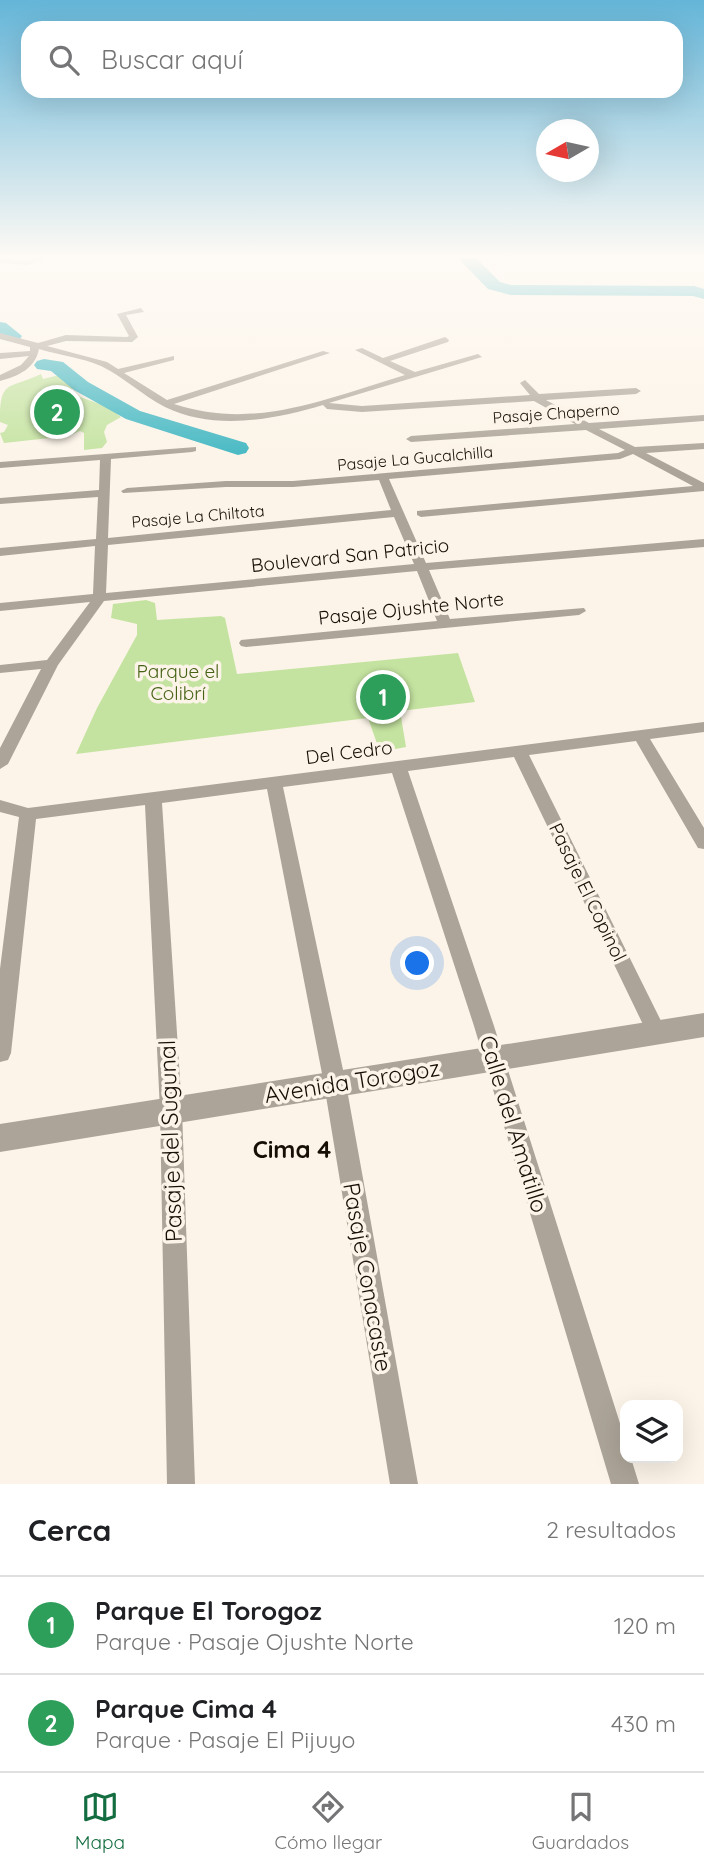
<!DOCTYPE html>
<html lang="es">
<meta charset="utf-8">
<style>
body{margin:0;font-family:Quicksand,sans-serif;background:#f2f2f2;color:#202124}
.controls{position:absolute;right:21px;bottom:21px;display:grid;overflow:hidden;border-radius:14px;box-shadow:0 7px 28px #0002}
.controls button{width:63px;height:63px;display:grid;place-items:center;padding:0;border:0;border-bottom:2px solid #e0e0e0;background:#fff;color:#202124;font:35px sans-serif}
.compass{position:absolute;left:536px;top:119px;width:63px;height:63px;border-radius:50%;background:#fff;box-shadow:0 7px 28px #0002;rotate:261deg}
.you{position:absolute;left:418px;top:964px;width:24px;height:24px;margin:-18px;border:5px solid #fff;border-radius:50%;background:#1a73e8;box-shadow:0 0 0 10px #1a73e833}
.badge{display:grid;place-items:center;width:46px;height:46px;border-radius:50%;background:#136d40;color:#fff;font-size:23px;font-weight:700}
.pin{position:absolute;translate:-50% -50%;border:4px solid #fff;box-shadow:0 2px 7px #0006}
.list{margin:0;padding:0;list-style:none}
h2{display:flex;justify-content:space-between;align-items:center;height:91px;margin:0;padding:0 28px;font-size:30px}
h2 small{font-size:23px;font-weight:400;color:#757577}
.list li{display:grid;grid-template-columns:46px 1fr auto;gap:21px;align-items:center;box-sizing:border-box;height:98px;padding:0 28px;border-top:2px solid #e0e0e0}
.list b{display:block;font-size:26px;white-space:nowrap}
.list p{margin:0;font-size:23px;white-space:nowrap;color:#757577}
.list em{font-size:23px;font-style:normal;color:#757577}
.icon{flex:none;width:38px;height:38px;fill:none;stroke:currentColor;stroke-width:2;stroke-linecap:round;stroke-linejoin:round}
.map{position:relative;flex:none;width:704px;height:1484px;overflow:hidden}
.search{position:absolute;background:#fff;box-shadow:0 7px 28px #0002;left:21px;right:21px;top:21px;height:77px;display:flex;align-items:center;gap:18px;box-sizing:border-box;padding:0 24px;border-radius:21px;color:#757577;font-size:26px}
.sheet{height:287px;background:#fff}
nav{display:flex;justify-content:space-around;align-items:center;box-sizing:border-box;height:98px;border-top:2px solid #e0e0e0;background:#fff;font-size:19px;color:#757577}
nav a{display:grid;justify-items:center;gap:4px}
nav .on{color:#136d40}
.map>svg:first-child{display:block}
.green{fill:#c4e3a0}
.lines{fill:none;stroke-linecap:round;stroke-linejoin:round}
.river{fill:#3fb6c1;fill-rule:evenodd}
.minor{fill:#aca498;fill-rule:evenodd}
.tertiary{fill:#aca498;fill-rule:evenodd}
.labels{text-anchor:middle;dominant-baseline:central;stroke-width:7;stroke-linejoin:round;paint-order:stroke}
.far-street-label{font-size:16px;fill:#160f06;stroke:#fcf4e8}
.street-label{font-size:19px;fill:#160f06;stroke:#fcf4e8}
.park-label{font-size:19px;fill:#456216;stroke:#fcf4e8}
.near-street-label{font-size:23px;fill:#160f06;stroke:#fcf4e8}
.near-neighbourhood-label{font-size:24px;font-weight:bold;fill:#160f06;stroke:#fcf4e8}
</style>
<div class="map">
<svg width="704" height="1484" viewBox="0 0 704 1484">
<rect width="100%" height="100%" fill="#fcf4e8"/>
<g class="green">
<path d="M68,373L74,379L70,381L81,386L72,389V394L108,407L121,417L107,425L104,432L107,442L102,448L84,450V433L80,431L68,436L4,443L0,433L4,432L8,425L0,422C0,379 7,390 41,374L43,379Z"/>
<path d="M146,600L155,603L157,620L221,616L225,618L237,674L458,653L475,702L400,711L406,747L380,752L368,718L76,754L97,708L137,635V624L111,618L113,604Z"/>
</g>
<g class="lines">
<g class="river">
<path d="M458,258H476L500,282L511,285L694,286L704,289V299L693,296L511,295L488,289Z"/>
<path d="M0,322L6,323L22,336L19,340L13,341L0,335Z"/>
<path d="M44,359L63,362L88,382L140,411L246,443L249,448L246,453L238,455L126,419L74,390L51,371L37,369L34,365L37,361Z"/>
</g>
<g class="minor">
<path d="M36,258H47L28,265L0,263V259L28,261Z"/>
<path d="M141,308L144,312L126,315L138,337L132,342L66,341L47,346L107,362L118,369L174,356V360L124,373L167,400L323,351L330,353L174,404C256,431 327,398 405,375L355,350L362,348L383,358L445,337L449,340L448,342L390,361L415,372L478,354L482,357L329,403L362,406L530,395L520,383L525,380L539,394L636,388L641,391L636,394L546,400L589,423L704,415V421L599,429L635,447L704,443V449L646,453L704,483V491L421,517L417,515V511L693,486L633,454L620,459L389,479L426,563L704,539V547L429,570L450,619L584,608L586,611L579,615L246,647L241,646L239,643L241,640L437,621L417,571L104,601L58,665L8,764L0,769V748L41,669L0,673V665L47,660L90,602L0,611V603L93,594L95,546L0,556V548L96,539L98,497L0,504V498L99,490L100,460L0,468V462L196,447V451L192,452L111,459L108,538L391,510L379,480L293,487H226L123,493L121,491L127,488L226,481H293L618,453L625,450L586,430L411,442L406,439L411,436L575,424L534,401L362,412L327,409L323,405C272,420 215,431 165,407C143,396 124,377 101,366C83,358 59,355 39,349C35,369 18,376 0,381V375L21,365L29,356L0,359V353L30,351V347L0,339V333L38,343L66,335L127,337L129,336L117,314ZM394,517L414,564L106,593L108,545Z"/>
<path d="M704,722V732L650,739L704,828V849L698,848L636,741L529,755L667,1033L664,1039L657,1042L650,1039L514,757L408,771L494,1026L625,1439V1458H631L639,1484H611L474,1026L392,773L283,787L346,1084L418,1484H390L324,1084L267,789L162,803L182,1110L195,1484H167L160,1110L145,805L36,819L11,1053L8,1060L0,1062V969L19,817L0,812V800L28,808Z"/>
</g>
<path class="tertiary" d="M704,1013V1037L0,1152V1124Z"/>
</g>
<linearGradient id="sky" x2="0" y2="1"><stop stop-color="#64b5d8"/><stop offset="0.55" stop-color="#fefaf5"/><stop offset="1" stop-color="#fefaf5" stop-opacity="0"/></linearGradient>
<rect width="704" height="466" fill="url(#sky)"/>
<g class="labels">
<g class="far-street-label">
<text transform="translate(556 413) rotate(-4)">Pasaje Chaperno</text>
<text transform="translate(415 458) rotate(-5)">Pasaje La Gucalchilla</text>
<text transform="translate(198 516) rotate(-5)">Pasaje La Chiltota</text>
</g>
<g class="street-label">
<text transform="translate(350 555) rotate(-6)">Boulevard San Patricio</text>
<text transform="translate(411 608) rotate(-6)">Pasaje Ojushte Norte</text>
<text transform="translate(349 752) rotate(-7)">Del Cedro</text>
<text transform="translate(588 892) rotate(64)">Pasaje El Copinol</text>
</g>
<g class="park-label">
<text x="178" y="671">Parque el<tspan x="178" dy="22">Colibrí</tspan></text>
</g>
<g class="near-street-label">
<text transform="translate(352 1081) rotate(-9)">Avenida Torogoz</text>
<text transform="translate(514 1124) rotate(73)">Calle del Amatillo</text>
<text transform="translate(170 1141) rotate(-92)">Pasaje del Sugunal</text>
<text transform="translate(368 1277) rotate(80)">Pasaje Conacaste</text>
</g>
<g class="near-neighbourhood-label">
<text x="292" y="1149">Cima 4</text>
</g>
</g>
</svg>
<div class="controls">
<button><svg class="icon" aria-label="layers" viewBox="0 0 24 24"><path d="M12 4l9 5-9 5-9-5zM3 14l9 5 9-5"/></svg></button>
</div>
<svg class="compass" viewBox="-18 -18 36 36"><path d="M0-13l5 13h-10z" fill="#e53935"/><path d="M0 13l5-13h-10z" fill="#757577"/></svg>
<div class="you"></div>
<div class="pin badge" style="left:383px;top:697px;background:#2e9e5b">1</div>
<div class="pin badge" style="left:57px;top:412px;background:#2e9e5b">2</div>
<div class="search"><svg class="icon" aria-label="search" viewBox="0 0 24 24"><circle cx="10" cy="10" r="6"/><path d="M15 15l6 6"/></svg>Buscar aquí</div>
</div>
<section class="sheet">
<h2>Cerca<small>2 resultados</small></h2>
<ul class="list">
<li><span class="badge" style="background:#2e9e5b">1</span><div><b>Parque El Torogoz</b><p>Parque · Pasaje Ojushte Norte</p></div><em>120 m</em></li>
<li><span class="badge" style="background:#2e9e5b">2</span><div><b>Parque Cima 4</b><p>Parque · Pasaje El Pijuyo</p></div><em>430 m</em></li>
</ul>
</section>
<nav>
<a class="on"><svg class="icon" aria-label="map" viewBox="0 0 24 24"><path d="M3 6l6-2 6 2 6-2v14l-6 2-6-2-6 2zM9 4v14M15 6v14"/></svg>Mapa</a>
<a><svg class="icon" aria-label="directions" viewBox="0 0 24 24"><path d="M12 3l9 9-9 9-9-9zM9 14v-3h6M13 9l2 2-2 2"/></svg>Cómo llegar</a>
<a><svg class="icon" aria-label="saved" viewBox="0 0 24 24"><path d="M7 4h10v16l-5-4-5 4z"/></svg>Guardados</a>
</nav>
